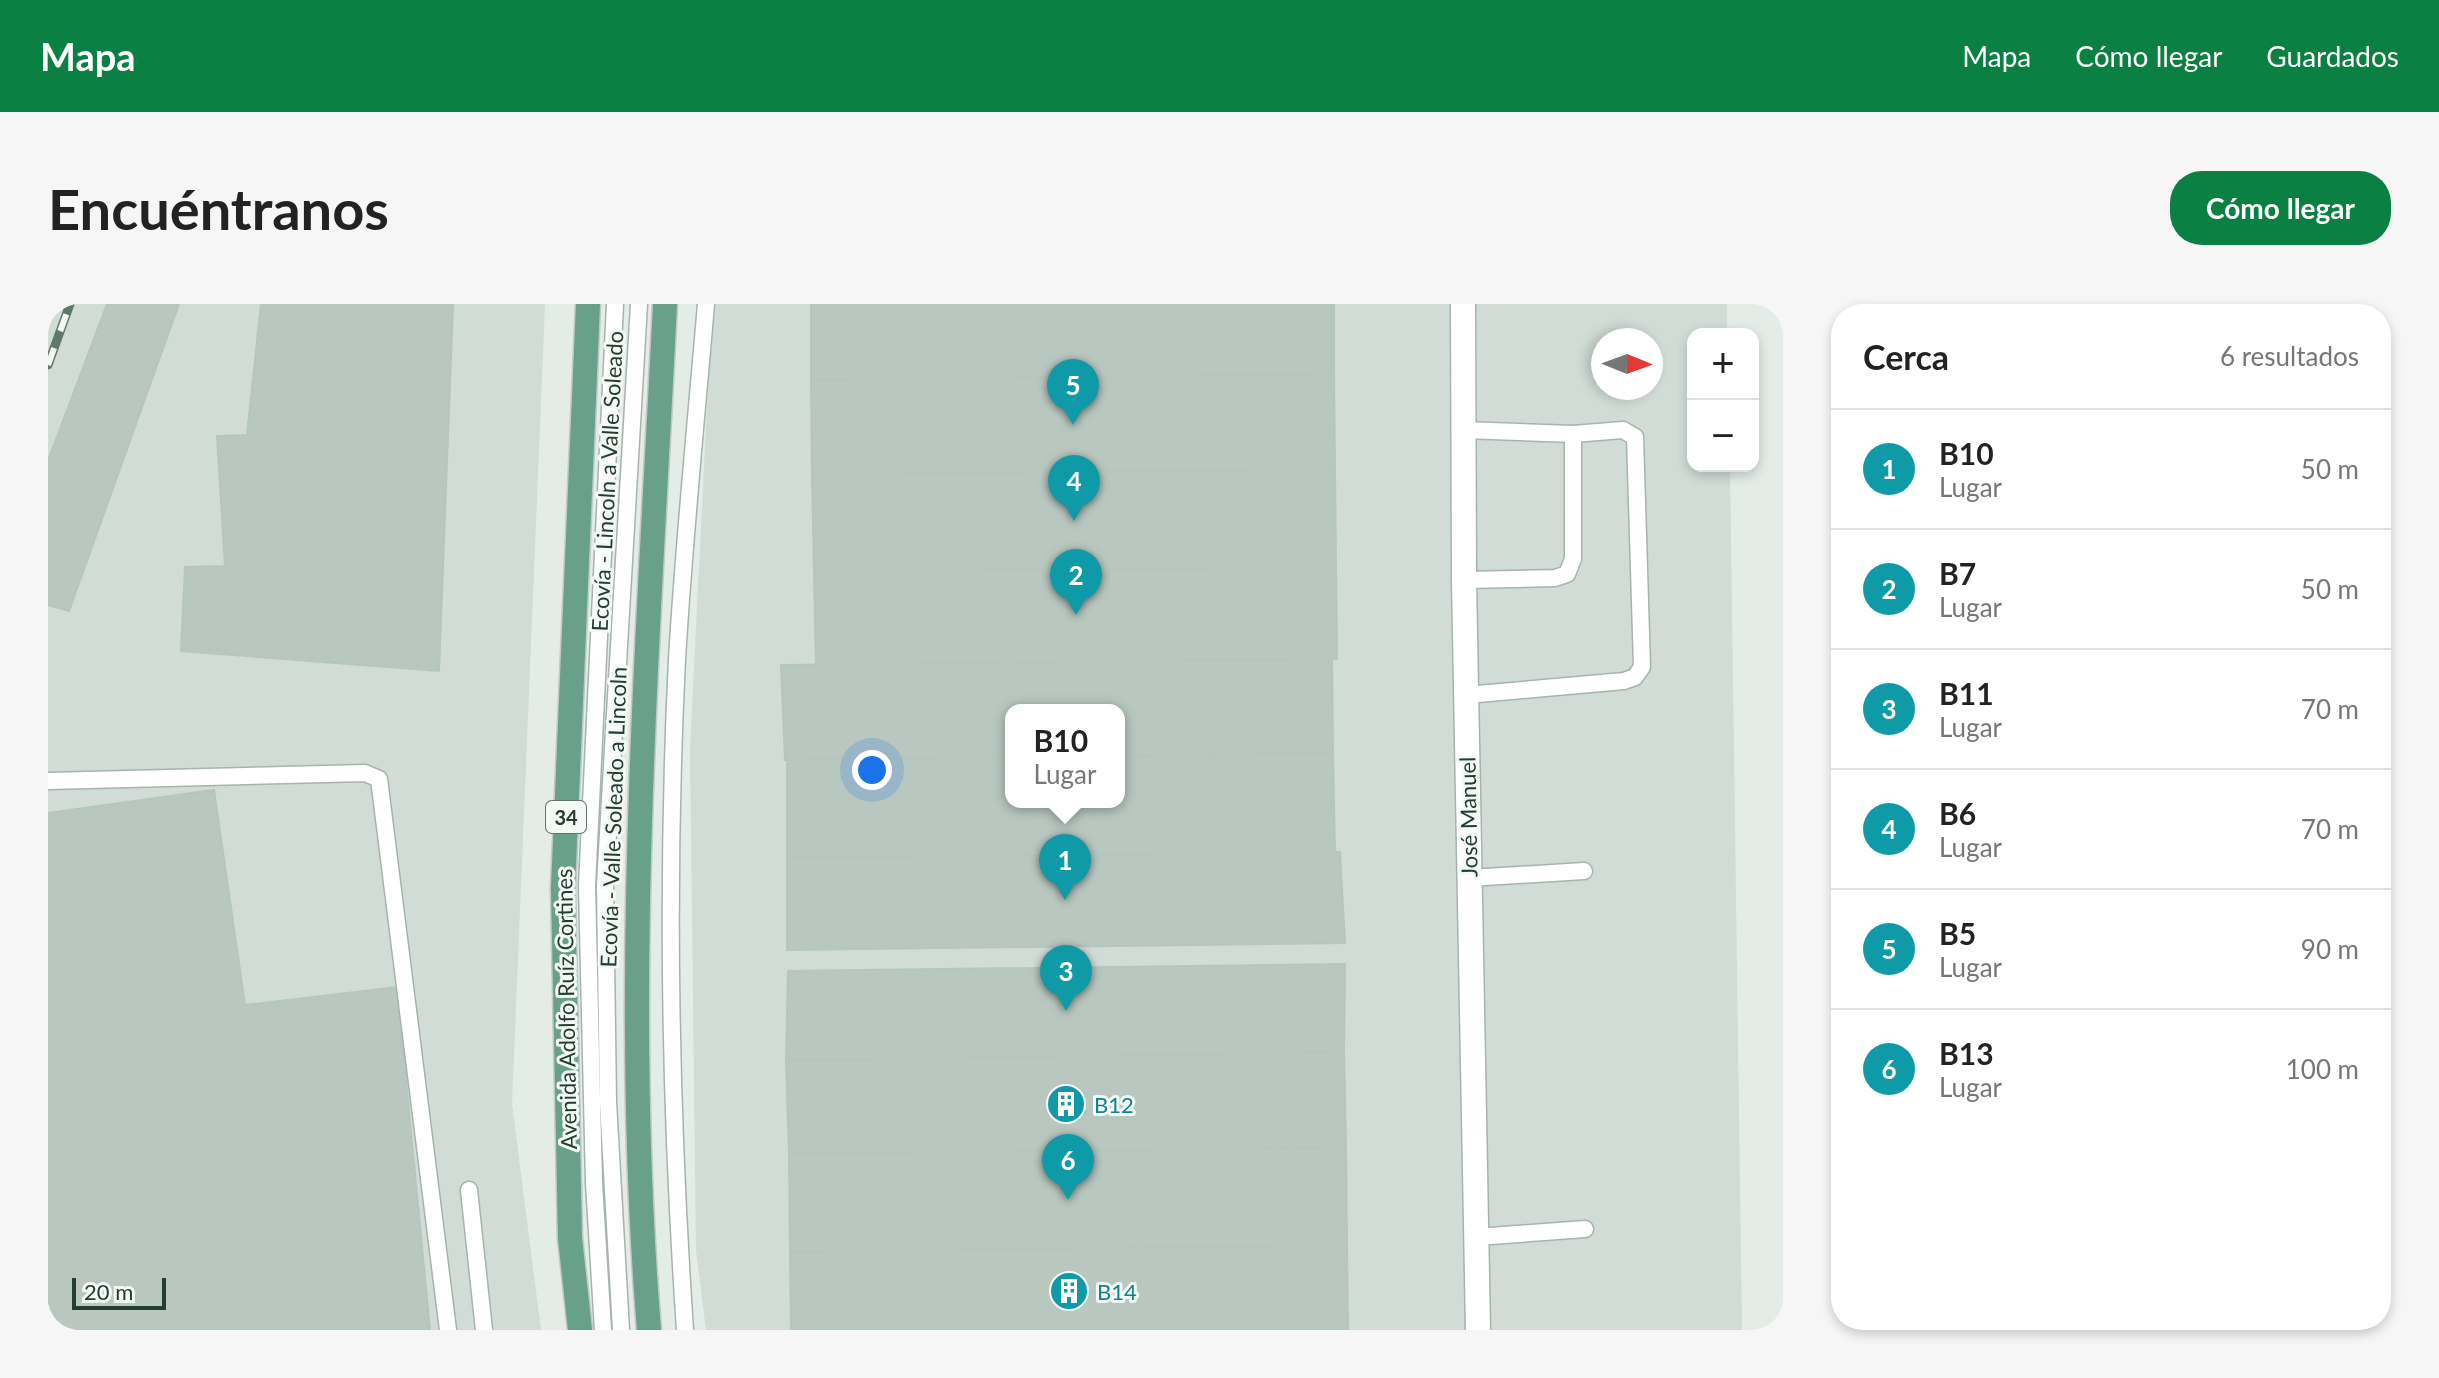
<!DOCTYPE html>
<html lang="es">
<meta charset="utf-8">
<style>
body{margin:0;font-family:Lato,sans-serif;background:#f6f6f6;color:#222}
.controls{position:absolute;right:24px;top:24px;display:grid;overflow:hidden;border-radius:16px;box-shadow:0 4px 12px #0003}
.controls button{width:72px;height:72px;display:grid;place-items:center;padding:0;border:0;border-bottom:2px solid #e0e0e0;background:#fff;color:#222;font:40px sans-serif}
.compass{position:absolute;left:1543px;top:24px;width:72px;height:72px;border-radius:50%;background:#fff;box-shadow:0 4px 12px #0003;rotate:91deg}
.scale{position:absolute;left:24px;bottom:20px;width:94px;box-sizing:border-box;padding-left:8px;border:4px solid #233d33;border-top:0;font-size:22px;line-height:28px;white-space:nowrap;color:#233d33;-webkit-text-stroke:6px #f4f9f6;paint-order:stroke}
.you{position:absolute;left:824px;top:466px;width:28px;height:28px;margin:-20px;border:6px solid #fff;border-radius:50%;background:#1a73e8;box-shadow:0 0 0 12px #1a73e833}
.badge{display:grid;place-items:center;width:52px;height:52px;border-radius:50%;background:#0b8043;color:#fff;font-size:26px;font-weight:700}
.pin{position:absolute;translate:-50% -66px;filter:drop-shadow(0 2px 4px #0008)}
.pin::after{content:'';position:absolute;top:42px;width:28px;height:24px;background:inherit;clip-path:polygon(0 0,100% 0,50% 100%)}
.popup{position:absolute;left:957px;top:400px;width:120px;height:104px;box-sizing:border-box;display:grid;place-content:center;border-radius:16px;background:#fff;filter:drop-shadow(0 2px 6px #0005);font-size:26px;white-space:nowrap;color:#767676}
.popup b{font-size:30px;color:#222}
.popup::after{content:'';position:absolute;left:50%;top:100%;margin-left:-16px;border:16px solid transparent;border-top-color:#fff}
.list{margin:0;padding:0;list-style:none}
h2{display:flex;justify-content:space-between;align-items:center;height:104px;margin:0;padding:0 32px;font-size:34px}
h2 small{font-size:26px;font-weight:400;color:#767676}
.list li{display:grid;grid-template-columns:52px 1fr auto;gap:24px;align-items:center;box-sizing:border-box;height:120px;padding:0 32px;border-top:2px solid #e0e0e0}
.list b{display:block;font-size:30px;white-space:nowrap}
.list p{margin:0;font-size:26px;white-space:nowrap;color:#767676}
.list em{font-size:26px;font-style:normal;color:#767676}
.map{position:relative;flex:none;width:1735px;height:1026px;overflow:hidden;border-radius:32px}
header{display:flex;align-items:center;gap:48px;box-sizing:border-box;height:112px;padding:0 40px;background:#0b8043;color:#fff}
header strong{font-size:38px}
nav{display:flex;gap:44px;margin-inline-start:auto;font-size:28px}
.intro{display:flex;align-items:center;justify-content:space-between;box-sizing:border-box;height:192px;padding:0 48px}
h1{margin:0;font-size:56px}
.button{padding:20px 36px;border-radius:32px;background:#0b8043;color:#fff;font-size:28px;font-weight:700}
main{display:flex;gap:48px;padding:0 48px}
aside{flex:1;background:#fff;border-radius:32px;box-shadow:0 4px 12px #0003}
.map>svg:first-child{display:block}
.built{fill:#d1dcd6;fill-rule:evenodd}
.building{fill:#b8c7c0;stroke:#b6c6bd;stroke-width:2}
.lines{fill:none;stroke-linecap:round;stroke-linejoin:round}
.service-casing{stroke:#a6b4ad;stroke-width:19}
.minor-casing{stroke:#a6b4ad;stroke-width:27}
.primary-casing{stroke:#c1c9c6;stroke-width:27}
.service{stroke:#fff;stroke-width:16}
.minor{stroke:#fff;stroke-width:24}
.primary{stroke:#69a08b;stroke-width:24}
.rail-casing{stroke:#5e786e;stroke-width:9}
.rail{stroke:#f4f9f6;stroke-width:6;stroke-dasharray:18;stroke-linecap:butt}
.labels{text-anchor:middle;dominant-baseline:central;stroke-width:6;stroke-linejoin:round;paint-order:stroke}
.shield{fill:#f4f9f6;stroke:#62756e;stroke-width:2}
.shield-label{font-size:20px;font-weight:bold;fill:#233d33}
.street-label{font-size:22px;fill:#233d33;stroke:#f4f9f6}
.culture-label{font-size:22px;fill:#0d838f;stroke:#f4f9f6;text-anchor:start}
</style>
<header>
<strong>Mapa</strong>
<nav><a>Mapa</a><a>Cómo llegar</a><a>Guardados</a></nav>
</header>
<div class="intro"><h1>Encuéntranos</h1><a class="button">Cómo llegar</a></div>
<main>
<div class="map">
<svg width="1735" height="1026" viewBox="0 0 1735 1026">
<rect width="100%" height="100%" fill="#e3ece7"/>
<g class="built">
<path d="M0,0H497L464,800L493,1026H0Z"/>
<path d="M664,0H1679V30H1645V162H1682L1694,1026H658L648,946L642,445ZM1555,36H1603V84H1555ZM963,406H1071V498H963Z"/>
</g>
<g class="building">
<path d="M59,0H131L21,307L0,301V157Z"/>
<path d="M213,0H405L391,367L133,347L137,263L177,262L169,132L199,131Z"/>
<path d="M763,0H1286V70L763,76Z"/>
<path d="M1286,70L1287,165L764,171L763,76Z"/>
<path d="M1287,165L1288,264L766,267L764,171Z"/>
<path d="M1288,264L1289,355L768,361L766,267Z"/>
<path d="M1284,355L1285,449L1071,452V406H963V453L737,456L733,361Z"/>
<path d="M1285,449L1287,549L739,554V456L963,453V498H1071V452Z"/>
<path d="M166,486L197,701L349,683L382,1026H0V509Z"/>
<path d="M1292,548L1297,639L739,646V554Z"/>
<path d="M1297,660L1296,748L738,757L740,667Z"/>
<path d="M1296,748L1298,844L741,850L738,757Z"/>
<path d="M1298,844L1299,941L742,948L741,850Z"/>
<path d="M1299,941L1300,1026H743L742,948Z"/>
</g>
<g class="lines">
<g class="service-casing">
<g id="service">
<path d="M1415,126L1525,130L1575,126L1587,133L1594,363L1587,373L1576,377L1418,391"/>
<path d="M1416,276L1507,274L1519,270L1525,255V130"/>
<path d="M0,477L317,469L331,475L400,1026"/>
<path d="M1421,574L1536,567"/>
<path d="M421,886L436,1026"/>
<path d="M1429,933L1537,925"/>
<path d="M555,1026L546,879L539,582L567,0"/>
<path d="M573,1026L560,798L557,581L591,0"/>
<path d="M637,1026C622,804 618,578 629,355C636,237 648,118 658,0"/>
</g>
</g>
<g class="minor-casing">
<path id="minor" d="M1415,0L1416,276L1430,1026"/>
</g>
<g class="primary-casing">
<g id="primary">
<path d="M532,1026L522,934L515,584L540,0"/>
<path d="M601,1026C573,684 600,342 617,0"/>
</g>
</g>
<use href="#service" class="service"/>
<use href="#minor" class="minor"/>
<use href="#primary" class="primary"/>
<g class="rail-casing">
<path id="rail" d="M0,61L22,0"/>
</g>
<use href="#rail" class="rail"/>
</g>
<defs>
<g id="building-disc" transform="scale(2)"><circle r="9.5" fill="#0f9aa8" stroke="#f4f9f6"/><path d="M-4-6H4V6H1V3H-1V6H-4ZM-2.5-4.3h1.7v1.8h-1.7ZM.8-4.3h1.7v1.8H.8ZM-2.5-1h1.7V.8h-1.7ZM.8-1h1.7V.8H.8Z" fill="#fff"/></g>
</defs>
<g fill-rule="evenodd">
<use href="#building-disc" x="1018" y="800"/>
<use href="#building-disc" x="1021" y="987"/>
</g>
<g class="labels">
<rect class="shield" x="498" y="497" width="40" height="32" rx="6"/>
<g class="shield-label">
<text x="518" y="513">34</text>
</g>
<g class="street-label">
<text transform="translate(559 177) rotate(-87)">Ecovía - Lincoln a Valle Soleado</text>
<text transform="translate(565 513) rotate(-88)">Ecovía - Valle Soleado a Lincoln</text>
<text transform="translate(1420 513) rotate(-91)">José Manuel</text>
<text transform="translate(518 705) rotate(-91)">Avenida Adolfo Ruíz Cortines</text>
</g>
<g class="culture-label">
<text x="1046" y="800">B12</text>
<text x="1049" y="987">B14</text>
</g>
</g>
</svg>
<div class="controls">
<button>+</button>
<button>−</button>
</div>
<svg class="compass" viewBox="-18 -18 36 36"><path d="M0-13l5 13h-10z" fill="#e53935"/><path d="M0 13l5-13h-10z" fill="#767676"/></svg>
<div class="scale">20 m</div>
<div class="you"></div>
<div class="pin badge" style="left:1017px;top:596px;background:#0f9aa8">1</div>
<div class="popup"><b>B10</b>Lugar</div>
<div class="pin badge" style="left:1028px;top:311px;background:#0f9aa8">2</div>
<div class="pin badge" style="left:1018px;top:707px;background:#0f9aa8">3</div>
<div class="pin badge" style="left:1026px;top:217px;background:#0f9aa8">4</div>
<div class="pin badge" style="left:1025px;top:121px;background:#0f9aa8">5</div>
<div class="pin badge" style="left:1020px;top:896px;background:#0f9aa8">6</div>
</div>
<aside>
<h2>Cerca<small>6 resultados</small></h2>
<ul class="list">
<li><span class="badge" style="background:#0f9aa8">1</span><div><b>B10</b><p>Lugar</p></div><em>50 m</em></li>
<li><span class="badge" style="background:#0f9aa8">2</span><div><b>B7</b><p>Lugar</p></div><em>50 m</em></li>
<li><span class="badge" style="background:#0f9aa8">3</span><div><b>B11</b><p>Lugar</p></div><em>70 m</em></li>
<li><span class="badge" style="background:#0f9aa8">4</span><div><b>B6</b><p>Lugar</p></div><em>70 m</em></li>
<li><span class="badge" style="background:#0f9aa8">5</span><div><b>B5</b><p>Lugar</p></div><em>90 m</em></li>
<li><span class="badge" style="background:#0f9aa8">6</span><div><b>B13</b><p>Lugar</p></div><em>100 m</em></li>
</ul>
</aside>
</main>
